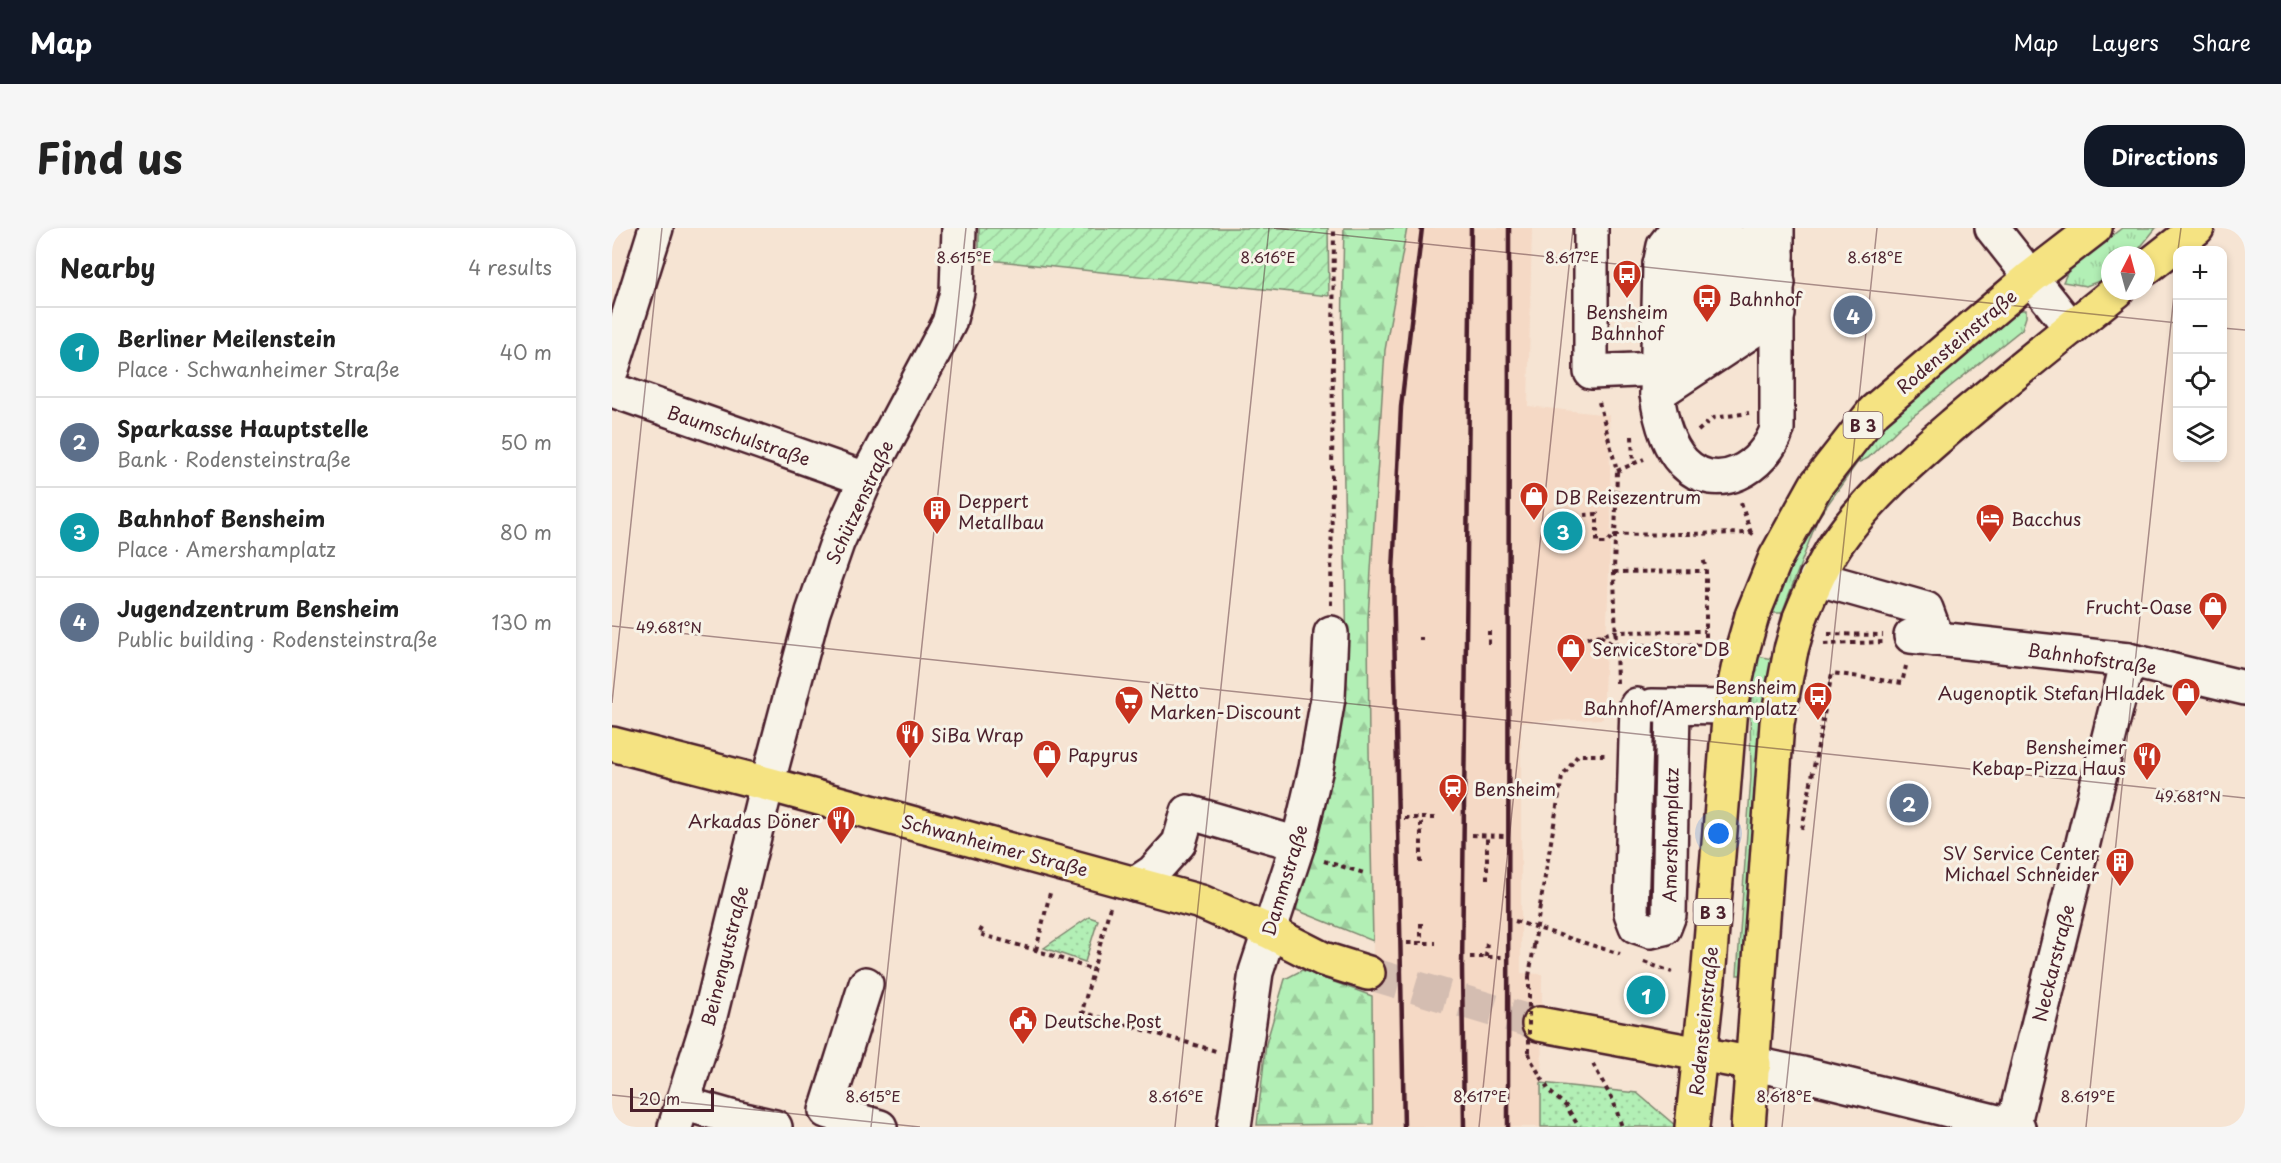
<!DOCTYPE html>
<meta charset="utf-8">
<style>
body{margin:0;font-family:"Playpen Sans",sans-serif;background:#f6f6f6;color:#222}
.controls{position:absolute;right:18px;top:18px;display:grid;overflow:hidden;border-radius:12px;box-shadow:0 3px 9px #0003}
.controls button{width:54px;height:54px;display:grid;place-items:center;padding:0;border:0;border-bottom:2px solid #e0e0e0;background:#fff;color:#222;font:30px sans-serif}
.compass{position:absolute;left:1489px;top:18px;width:54px;height:54px;border-radius:50%;background:#fff;box-shadow:0 3px 9px #0003;rotate:6deg}
.scale{position:absolute;left:18px;bottom:15px;width:84px;box-sizing:border-box;padding-left:6px;border:3px solid #4a1f2b;border-top:0;font-size:16px;line-height:21px;white-space:nowrap;color:#4a1f2b;-webkit-text-stroke:4px #f7f3e8;paint-order:stroke}
.you{position:absolute;left:1107px;top:606px;width:21px;height:21px;margin:-15px;border:4px solid #fff;border-radius:50%;background:#1a73e8;box-shadow:0 0 0 9px #1a73e833}
.badge{display:grid;place-items:center;width:39px;height:39px;border-radius:50%;background:#111827;color:#fff;font-size:20px;font-weight:700}
.pin{position:absolute;translate:-50% -50%;border:3px solid #fff;box-shadow:0 2px 6px #0006}
.list{margin:0;padding:0;list-style:none}
h2{display:flex;justify-content:space-between;align-items:center;height:78px;margin:0;padding:0 24px;font-size:26px}
h2 small{font-size:20px;font-weight:400;color:#767676}
.list li{display:grid;grid-template-columns:39px 1fr auto;gap:18px;align-items:center;box-sizing:border-box;height:90px;padding:0 24px;border-top:2px solid #e0e0e0}
.list b{display:block;font-size:22px;white-space:nowrap}
.list p{margin:0;font-size:20px;white-space:nowrap;color:#767676}
.list em{font-size:20px;font-style:normal;color:#767676}
.icon{flex:none;width:33px;height:33px;fill:none;stroke:currentColor;stroke-width:2;stroke-linecap:round;stroke-linejoin:round}
.map{position:relative;flex:none;width:1633px;height:899px;overflow:hidden;border-radius:24px}
header{display:flex;align-items:center;gap:36px;box-sizing:border-box;height:84px;padding:0 30px;background:#111827;color:#fff}
header strong{font-size:28px}
nav{display:flex;gap:33px;margin-inline-start:auto;font-size:21px}
.intro{display:flex;align-items:center;justify-content:space-between;box-sizing:border-box;height:144px;padding:0 36px}
h1{margin:0;font-size:42px}
.button{padding:15px 27px;border-radius:24px;background:#111827;color:#fff;font-size:21px;font-weight:700}
main{display:flex;gap:36px;padding:0 36px}
aside{flex:1;background:#fff;border-radius:24px;box-shadow:0 3px 9px #0003}
.map>svg:first-child{display:block}
.built{fill:#f5d9c5}
.grass{fill:url(#grass-tufts);stroke:#7e8770;stroke-width:1.5}
.forest{fill:url(#forest-firs);stroke:#7e8770;stroke-width:1.5}
.park{fill:url(#park-dots);stroke:#7e8770;stroke-width:1.5}
.garden{fill:url(#garden-furrows);stroke:#7e8770;stroke-width:1.5}
.lines{fill:none;stroke-linecap:round;stroke-linejoin:round}
.major-tunnel{stroke:#d4bdb1;stroke-width:33;stroke-dasharray:33 16;stroke-linecap:butt}
.minor-casing{stroke:#4a1f2b;stroke-width:38}
.major-casing{stroke:#4a1f2b;stroke-width:38}
.path{stroke:#4a1f2b;stroke-width:4;stroke-dasharray:4.5 4.5;stroke-linecap:butt}
.minor{stroke:#f7f3e8;stroke-width:33}
.major{stroke:#f5e382;stroke-width:33}
.rail{stroke:#4a1f2b;stroke-width:4.5}
.major-bridge-casing{stroke:#4a1f2b;stroke-width:38;stroke-linecap:butt}
.path-bridge{stroke:#4a1f2b;stroke-width:4;stroke-dasharray:4.5 4.5;stroke-linecap:butt}
.major-bridge{stroke:#f5e382;stroke-width:33}
.ticks{fill:none;stroke:#4a1f2b;stroke-width:1.5;stroke-opacity:0.45}
.labels{text-anchor:middle;dominant-baseline:central;stroke-width:6;stroke-linejoin:round;paint-order:stroke}
.shield{fill:#f7f3e8;stroke:#7e5f64;stroke-width:1.5}
.shield-label{font-size:16px;font-weight:bold;fill:#4a1f2b}
.poi-label{font-size:18px;fill:#4a1f2b;stroke:#f7f3e8;text-anchor:start}
.street-label{font-size:18px;fill:#4a1f2b;stroke:#f7f3e8}
.ticks-label{font-size:15px;text-anchor:middle;fill:#4a1f2b;stroke:#f7f3e8;stroke-width:6;stroke-linejoin:round;paint-order:stroke}
</style>
<header>
<strong>Map</strong>
<nav><a>Map</a><a>Layers</a><a>Share</a></nav>
</header>
<div class="intro"><h1>Find us</h1><a class="button">Directions</a></div>
<main>
<aside>
<h2>Nearby<small>4 results</small></h2>
<ul class="list">
<li><span class="badge" style="background:#0f9aa8">1</span><div><b>Berliner Meilenstein</b><p>Place · Schwanheimer Straße</p></div><em>40 m</em></li>
<li><span class="badge" style="background:#5c6f8a">2</span><div><b>Sparkasse Hauptstelle</b><p>Bank · Rodensteinstraße</p></div><em>50 m</em></li>
<li><span class="badge" style="background:#0f9aa8">3</span><div><b>Bahnhof Bensheim</b><p>Place · Amershamplatz</p></div><em>80 m</em></li>
<li><span class="badge" style="background:#5c6f8a">4</span><div><b>Jugendzentrum Bensheim</b><p>Public building · Rodensteinstraße</p></div><em>130 m</em></li>
</ul>
</aside>
<div class="map">
<svg width="1633" height="899" viewBox="0 0 1633 899">
<defs>
<pattern id="grass-tufts" width="24" height="20" patternUnits="userSpaceOnUse" patternTransform="scale(1.5)"><rect width="24" height="20" fill="#b2efb5"/><path d="M3 7l-1-3M5 7V3M7 7l1-3M15 17l-1-3M17 17v-4M19 17l1-3" fill="none" stroke="#9bcc9c"/></pattern>
<pattern id="forest-firs" width="22" height="20" patternUnits="userSpaceOnUse" patternTransform="scale(1.5)"><rect width="22" height="20" fill="#b2efb5"/><path d="M5 1l3.5 6h-7zM16 11l3.5 6h-7z" fill="#9bcc9c"/></pattern>
<pattern id="park-dots" width="8" height="8" patternUnits="userSpaceOnUse" patternTransform="scale(1.5)"><rect width="8" height="8" fill="#b2efb5"/><path d="M2 2h.1M6 6h.1" fill="none" stroke="#9bcc9c" stroke-width="1.8" stroke-linecap="round"/></pattern>
<pattern id="garden-furrows" width="10" height="10" patternUnits="userSpaceOnUse" patternTransform="scale(1.5)"><rect width="10" height="10" fill="#b2efb5"/><path d="M-1 1l2-2M0 10L10 0M9 11l2-2" fill="none" stroke="#9bcc9c"/></pattern>
</defs>
<rect width="100%" height="100%" fill="#f6e4d3"/>
<filter id="ink" filterUnits="userSpaceOnUse"><feTurbulence type="fractalNoise" baseFrequency=".0167" numOctaves="2"/><feDisplacementMap in="SourceGraphic" scale="12" xChannelSelector="R" yChannelSelector="G"/><feConvolveMatrix kernelMatrix="1 2 1 2 8 2 1 2 1" color-interpolation-filters="sRGB"/></filter>
<g filter="url(#ink)">
<path class="built" d="M795,0H920L916,178L997,187L999,294L991,491L909,494V745L930,746L929,899H761V713L757,522L756,390L773,122Z"/>
<g class="grass">
<path d="M1510,0H1544L1522,27H1498V49L1474,58L1451,54L1457,41Z"/>
<path d="M1404,82H1414V89L1410,101L1289,198L1256,230L1245,235L1206,290L1170,385H1158L1191,307L1214,270L1261,207Z"/>
<path d="M1146,428L1160,431L1151,484L1132,747H1125L1139,549L1138,480Z"/>
</g>
<g class="forest">
<path d="M732,0H795L773,122L756,390L757,522L761,713L682,681C703,614 725,544 732,474C737,421 733,367 733,314C731,209 729,105 732,0Z"/>
<path d="M690,742L760,768L761,896L645,897L654,816L673,751Z"/>
</g>
<g class="park">
<path d="M477,689L486,692L473,734L432,720Z"/>
<path d="M929,855L1025,865L1065,899H929Z"/>
</g>
<path class="garden" d="M367,0H716L717,68L367,31Z"/>
<g class="lines">
<path class="major-tunnel" d="M756,745L927,796"/>
<g class="minor-casing">
<g id="minor">
<path d="M979,0V144L1046,141"/>
<path d="M1066,0L1052,18L1048,37L1045,166C1048,189 1054,216 1071,234C1105,269 1153,239 1165,201V0"/>
<path d="M1380,0L1459,100"/>
<path d="M1048,37L1113,0"/>
<path d="M1048,68L1161,0"/>
<path d="M1047,101L1165,27"/>
<path d="M1046,132L1166,55"/>
<path d="M0,141L44,0"/>
<path d="M0,162L254,251"/>
<path d="M1045,166L1166,86"/>
<path d="M1204,350L1314,381L1325,411"/>
<path d="M1299,408L1516,432L1633,460"/>
<path d="M1025,477L1019,685L1024,698L1039,703L1052,700L1057,687L1061,478"/>
<path d="M1040,478L1118,479"/>
<path d="M523,656L541,644L567,615L576,584L686,616"/>
<path d="M254,756L214,883L268,899"/>
<path d="M1142,836L1190,846L1406,899"/>
<path d="M70,875L119,889L163,899"/>
<path d="M63,899L98,788L151,572L201,384L225,315L254,251L337,95L345,64L347,0"/>
<path d="M622,899L644,744L686,616L704,540L716,470L719,405"/>
<path d="M1401,899L1516,432"/>
</g>
</g>
<g class="major-casing">
<g id="major">
<path d="M1534,40L1585,0"/>
<path d="M1140,388L1164,329L1204,257L1262,183L1418,50L1483,0"/>
<path d="M1188,390C1198,365 1209,339 1224,316C1257,269 1299,233 1342,196C1396,150 1450,107 1505,63"/>
<path d="M0,516L156,556L589,674L656,703L711,731L756,745"/>
<path d="M927,796L1142,836"/>
<path d="M1080,899L1096,751L1118,479L1130,423"/>
<path d="M1136,899L1165,495L1179,422"/>
</g>
</g>
<g class="path">
<path d="M987,174L1005,243L1002,344L1005,455"/>
<path d="M1086,203L1101,190L1137,185"/>
<path d="M1020,208L1021,236"/>
<path d="M1005,243L1032,231"/>
<path d="M1129,275L1139,305"/>
<path d="M972,287L985,286V315H995L1002,307L1139,305L1142,308"/>
<path d="M1002,344L1094,343"/>
<path d="M719,377L722,0"/>
<path d="M1216,406L1271,407"/>
<path d="M988,408L1003,418L1094,417V343L1091,329"/>
<path d="M809,409V413"/>
<path d="M966,412L1002,404L1093,403"/>
<path d="M877,416V403"/>
<path d="M1212,416L1271,414"/>
<path d="M792,590H809"/>
<path d="M1190,601L1220,445L1290,455L1294,438"/>
<path d="M860,607L892,608"/>
<path d="M712,633L752,645"/>
<path d="M809,635V590H824"/>
<path d="M875,651V607"/>
<path d="M928,678L950,549L966,527H993"/>
<path d="M498,679L470,784L604,823"/>
<path d="M903,693L1008,726"/>
<path d="M809,695V715"/>
<path d="M370,700L367,706L424,722L481,742"/>
<path d="M795,715H824"/>
<path d="M424,722L438,665"/>
<path d="M858,729H891"/>
<path d="M874,729L875,713"/>
<path d="M1032,734L1060,744"/>
<path d="M917,748L922,718"/>
<path d="M917,825L919,832L938,864L954,878L967,899"/>
<path d="M981,836L1002,875L1010,899"/>
</g>
<use href="#minor" class="minor"/>
<use href="#major" class="major"/>
<g class="rail">
<path d="M792,899L781,344L789,179L810,0"/>
<path d="M852,899L850,740L859,0"/>
<path d="M896,899L897,0"/>
</g>
<g class="major-bridge-casing">
<g id="major-bridge">
<path d="M1179,422L1188,390"/>
<path d="M1130,423L1140,388"/>
</g>
</g>
<g class="path-bridge">
<path d="M922,718L928,678"/>
<path d="M917,748V825"/>
</g>
<use href="#major-bridge" class="major-bridge"/>
</g>
</g>
<path class="ticks" d="M662,0L1566,95M1566,22L1569,0M1610,100L1633,102M0,398L1633,570M0,475L50,0M0,867L308,899M259,899L354,0M563,899L657,0M867,899L961,0M1170,899L1265,0M1474,899L1566,29"/>
<defs>
<g id="bus-pin" transform="scale(1.5)"><path d="M0 17L-7.5 6A9.5 9.5 0 1 1 7.5 6Z" fill="#c8321e" stroke="#f7f3e8"/><path d="M-5-6H5V4H4V6H2V4H-2V6H-4V4H-5ZM-3.5-4V0h7V-4ZM-3.5 1.2v1.5H-2V1.2ZM2 1.2v1.5H3.5V1.2Z" fill="#fff"/></g>
<g id="shop-pin" transform="scale(1.5)"><path d="M0 17L-7.5 6A9.5 9.5 0 1 1 7.5 6Z" fill="#c8321e" stroke="#f7f3e8"/><path d="M-5-2.5h2.3a2.7 3.5 0 0 1 5.4 0H5L5.5 6h-11ZM-1.5-2.5h3a1.5 2.3 0 0 0-3 0Z" fill="#fff"/></g>
<g id="building-pin" transform="scale(1.5)"><path d="M0 17L-7.5 6A9.5 9.5 0 1 1 7.5 6Z" fill="#c8321e" stroke="#f7f3e8"/><path d="M-4-6H4V6H1V3H-1V6H-4ZM-2.5-4.3h1.7v1.8h-1.7ZM.8-4.3h1.7v1.8H.8ZM-2.5-1h1.7V.8h-1.7ZM.8-1h1.7V.8H.8Z" fill="#fff"/></g>
<g id="hotel-pin" transform="scale(1.5)"><path d="M0 17L-7.5 6A9.5 9.5 0 1 1 7.5 6Z" fill="#c8321e" stroke="#f7f3e8"/><path d="M-6-4.5h1.5V1H6V5H4.5V3h-9V5H-6ZM-4 0a1.8 1.8 0 1 1 3.6 0ZM.5 0V-2.5h3Q6-2.5 6 0Z" fill="#fff"/></g>
<g id="supermarket-pin" transform="scale(1.5)"><path d="M0 17L-7.5 6A9.5 9.5 0 1 1 7.5 6Z" fill="#c8321e" stroke="#f7f3e8"/><path d="M-6-5.5h2.5l.6 2H6L4.5 2H-2.5L-4.4-4H-6ZM-1.5 3.2a1.3 1.3 0 1 0 .1 0ZM3 3.2a1.3 1.3 0 1 0 .1 0Z" fill="#fff"/></g>
<g id="restaurant-pin" transform="scale(1.5)"><path d="M0 17L-7.5 6A9.5 9.5 0 1 1 7.5 6Z" fill="#c8321e" stroke="#f7f3e8"/><path d="M-5-6h1v4h1v-4h1v4h1v-4h1v5L-1.5 .5V6h-2V.5L-5-1ZM5-6V6H3V1.5H1.5Q1.5-4 5-6Z" fill="#fff"/></g>
<g id="station-pin" transform="scale(1.5)"><path d="M0 17L-7.5 6A9.5 9.5 0 1 1 7.5 6Z" fill="#c8321e" stroke="#f7f3e8"/><path d="M-3-6H3Q5-6 5-4V2Q5 4 3 4L4.5 6H3L1.5 4h-3L-3 6H-4.5L-3 4Q-5 4-5 2V-4Q-5-6-3-6ZM-3.5-4v3h7v-3ZM-3.5 1v1.5H-2V1ZM2 1v1.5H3.5V1Z" fill="#fff"/></g>
<g id="civic-pin" transform="scale(1.5)"><path d="M0 17L-7.5 6A9.5 9.5 0 1 1 7.5 6Z" fill="#c8321e" stroke="#f7f3e8"/><path d="M-.6-6.5H3V-4.5H.6V-3L4-1V1h2V6H-6V1h2V-1L-.6-3ZM-1.2 2.5V6h2.4V2.5Z" fill="#fff"/></g>
</defs>
<g fill-rule="evenodd">
<use href="#bus-pin" x="1015" y="46"/>
<use href="#bus-pin" x="1095" y="70"/>
<use href="#shop-pin" x="922" y="268"/>
<use href="#building-pin" x="325" y="282"/>
<use href="#hotel-pin" x="1378" y="290"/>
<use href="#shop-pin" x="1601" y="378"/>
<use href="#shop-pin" x="959" y="420"/>
<use href="#shop-pin" x="1574" y="464"/>
<use href="#bus-pin" x="1206" y="468"/>
<use href="#supermarket-pin" x="517" y="472"/>
<use href="#restaurant-pin" x="298" y="506"/>
<use href="#shop-pin" x="435" y="526"/>
<use href="#restaurant-pin" x="1535" y="528"/>
<use href="#station-pin" x="841" y="560"/>
<use href="#restaurant-pin" x="229" y="592"/>
<use href="#building-pin" x="1508" y="634"/>
<use href="#civic-pin" x="411" y="792"/>
</g>
<g class="labels">
<g class="shield">
<rect x="1231.5" y="184" width="39" height="26" rx="4.5"/>
<rect x="1081.5" y="671" width="39" height="26" rx="4.5"/>
</g>
<g class="shield-label">
<text x="1251" y="197">B 3</text>
<text x="1101" y="684">B 3</text>
</g>
<g class="poi-label">
<text x="1116" y="70">Bahnhof</text>
<text x="1015" y="83" text-anchor="middle">Bensheim<tspan x="1015" dy="21">Bahnhof</tspan></text>
<text x="943" y="268">DB Reisezentrum</text>
<text x="346" y="272">Deppert<tspan x="346" dy="21">Metallbau</tspan></text>
<text x="1399" y="290">Bacchus</text>
<text x="1580" y="378" text-anchor="end">Frucht-Oase</text>
<text x="980" y="420">ServiceStore DB</text>
<text x="1185" y="458" text-anchor="end">Bensheim<tspan x="1185" dy="21">Bahnhof/Amershamplatz</tspan></text>
<text x="538" y="462">Netto<tspan x="538" dy="21">Marken-Discount</tspan></text>
<text x="1553" y="464" text-anchor="end">Augenoptik Stefan Hladek</text>
<text x="319" y="506">SiBa Wrap</text>
<text x="1514" y="518" text-anchor="end">Bensheimer<tspan x="1514" dy="21">Kebap-Pizza Haus</tspan></text>
<text x="456" y="526">Papyrus</text>
<text x="862" y="560">Bensheim</text>
<text x="208" y="592" text-anchor="end">Arkadas Döner</text>
<text x="1487" y="624" text-anchor="end">SV Service Center<tspan x="1487" dy="21">Michael Schneider</tspan></text>
<text x="432" y="792">Deutsche Post</text>
</g>
<g class="street-label">
<text transform="translate(1344 113) rotate(-40)">Rodensteinstraße</text>
<text transform="translate(127 207) rotate(19)">Baumschulstraße</text>
<text transform="translate(247 274) rotate(-65)">Schützenstraße</text>
<text transform="translate(1480 430) rotate(8)">Bahnhofstraße</text>
<text transform="translate(1058 607) rotate(-89)">Amershamplatz</text>
<text transform="translate(383 617) rotate(15)">Schwanheimer Straße</text>
<text transform="translate(672 652) rotate(-73)">Dammstraße</text>
<text transform="translate(112 728) rotate(-76)">Beinengutstraße</text>
<text transform="translate(1441 735) rotate(-76)">Neckarstraße</text>
<text transform="translate(1091 793) rotate(-84)">Rodensteinstraße</text>
</g>
</g>
<g class="ticks-label">
<text x="352" y="35">8.615°E</text>
<text x="656" y="35">8.616°E</text>
<text x="960" y="35">8.617°E</text>
<text x="1263" y="35">8.618°E</text>
<text x="57" y="405">49.681°N</text>
<text x="1576" y="574">49.681°N</text>
<text x="261" y="874">8.615°E</text>
<text x="564" y="874">8.616°E</text>
<text x="868" y="874">8.617°E</text>
<text x="1172" y="874">8.618°E</text>
<text x="1476" y="874">8.619°E</text>
</g>
</svg>
<div class="controls">
<button>+</button>
<button>−</button>
<button><svg class="icon" aria-label="locate" viewBox="0 0 24 24"><circle cx="12" cy="12" r="6"/><path d="M12 2v4M12 18v4M2 12h4M18 12h4"/></svg></button>
<button><svg class="icon" aria-label="layers" viewBox="0 0 24 24"><path d="M12 4l9 5-9 5-9-5zM3 14l9 5 9-5"/></svg></button>
</div>
<svg class="compass" viewBox="-18 -18 36 36"><path d="M0-13l5 13h-10z" fill="#e53935"/><path d="M0 13l5-13h-10z" fill="#767676"/></svg>
<div class="scale">20 m</div>
<div class="you"></div>
<div class="pin badge" style="left:1034px;top:767px;background:#0f9aa8">1</div>
<div class="pin badge" style="left:1297px;top:575px;background:#5c6f8a">2</div>
<div class="pin badge" style="left:951px;top:303px;background:#0f9aa8">3</div>
<div class="pin badge" style="left:1241px;top:87px;background:#5c6f8a">4</div>
</div>
</main>
